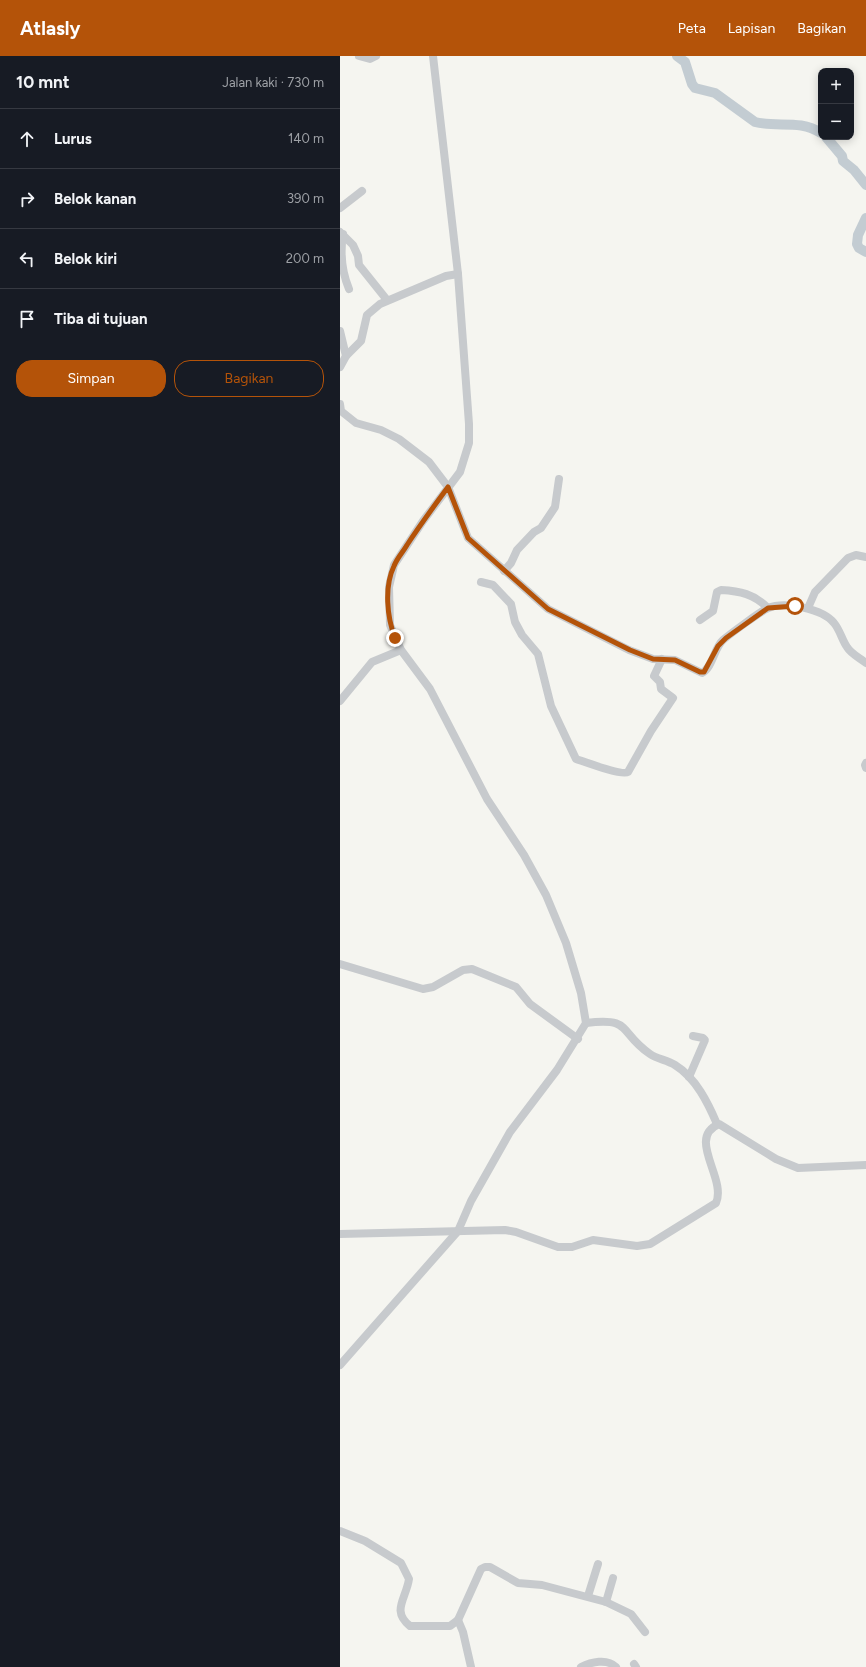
<!DOCTYPE html>
<html lang="id">
<meta charset="utf-8">
<style>
body{margin:0;font-family:Figtree,sans-serif;background:#20242c;color:#f1f3f6}
.controls{position:absolute;right:12px;top:12px;display:grid;overflow:hidden;border-radius:8px;box-shadow:0 2px 10px #0003}
.controls button{width:36px;height:36px;display:grid;place-items:center;padding:0;border:0;border-bottom:1px solid #363941;background:#171b24;color:#f1f3f6;font:20px sans-serif}
.stop{position:absolute;width:12px;height:12px;margin:-9px;border:3px solid #b45309;border-radius:50%;background:#fff}
.stop.end{background:#b45309;border-color:#fff;box-shadow:0 1px 4px #0008}
.list{margin:0;padding:0;list-style:none}
h2{display:flex;justify-content:space-between;align-items:center;height:52px;margin:0;padding:0 16px;font-size:17px}
h2 small{font-size:13px;font-weight:400;color:#9ea1a6}
.list li{display:grid;grid-template-columns:26px 1fr auto;gap:12px;align-items:center;box-sizing:border-box;height:60px;padding:0 16px;border-top:1px solid #363941}
.list b{display:block;font-size:15px;white-space:nowrap}
.list em{font-size:13px;font-style:normal;color:#9ea1a6}
.actions{display:flex;gap:8px;padding:12px 16px}
.actions a{flex:1;padding:9px 0;border:1px solid #b45309;border-radius:16px;text-align:center;font-size:14px;color:#b45309}
.actions .main{background:#b45309;color:#fff}
.icon{flex:none;width:22px;height:22px;fill:none;stroke:currentColor;stroke-width:2;stroke-linecap:round;stroke-linejoin:round}
.map{position:relative;flex:none;width:526px;height:1611px;overflow:hidden}
header{display:flex;align-items:center;gap:24px;box-sizing:border-box;height:56px;padding:0 20px;background:#b45309;color:#fff}
header strong{font-size:19px}
nav{display:flex;gap:22px;margin-inline-start:auto;font-size:14px}
main{display:flex}
aside{flex:1;background:#171b24}
.map>svg:first-child{display:block}
.lines{fill:none;stroke-linecap:round;stroke-linejoin:round}
.river{stroke:#c3ccd2;stroke-width:10}
.minor{stroke:#c7cacd;stroke-width:8}
.route{stroke:#b45309;stroke-width:5}
</style>
<header>
<strong>Atlasly</strong>
<nav><a>Peta</a><a>Lapisan</a><a>Bagikan</a></nav>
</header>
<main>
<aside>
<h2>10 mnt<small>Jalan kaki · 730 m</small></h2>
<ul class="list">
<li><svg class="icon" aria-label="ahead" viewBox="0 0 24 24"><path d="M12 20V5M6 11l6-6 6 6"/></svg><div><b>Lurus</b></div><em>140 m</em></li>
<li><svg class="icon" aria-label="right" viewBox="0 0 24 24"><path d="M7 20v-9h11M14 6l5 5-5 5"/></svg><div><b>Belok kanan</b></div><em>390 m</em></li>
<li><svg class="icon" aria-label="left" viewBox="0 0 24 24"><path d="M17 20v-9H6M10 6l-5 5 5 5"/></svg><div><b>Belok kiri</b></div><em>200 m</em></li>
<li><svg class="icon" aria-label="arrive" viewBox="0 0 24 24"><path d="M6 21V4h12l-3 4 3 4H6"/></svg><div><b>Tiba di tujuan</b></div></li>
</ul>
<div class="actions"><a class="main">Simpan</a><a>Bagikan</a></div>
</aside>
<div class="map">
<svg width="526" height="1611" viewBox="0 0 526 1611">
<rect width="100%" height="100%" fill="#f5f5f0"/>
<g class="lines">
<g class="river">
<path d="M337,0L345,6L352,28L355,32L375,37L415,66C438,72 459,63 481,77"/>
<path d="M486,81L502,100L503,105L514,114L526,129"/>
<path d="M526,162L518,179L517,188L519,192L526,196"/>
</g>
<g class="minor">
<path d="M19,0L30,3L36,0"/>
<path d="M0,152L22,135"/>
<path d="M0,176L13,189L18,200L19,209L47,244"/>
<path d="M3,178C0,197 2,216 9,233"/>
<path d="M0,275L6,300L0,311"/>
<path d="M6,300L21,285L27,259L40,248L106,220L118,218"/>
<path d="M0,348L1,355L16,367L41,374L59,383L89,406L108,431L128,482L208,553L289,594L313,603L335,604L362,617C373,611 374,592 383,584C390,578 421,555 428,552C445,545 483,553 494,567C500,574 502,584 507,591C511,598 520,602 526,607"/>
<path d="M164,515L171,507L177,494L194,476L201,472L215,451L219,423"/>
<path d="M141,526L153,529L171,548L175,566L182,579L198,598L211,650L236,703C245,706 282,720 288,716L311,675L333,642L321,633L320,626L314,620L322,603"/>
<path d="M468,552L475,536L508,502L516,499L526,501"/>
<path d="M360,564L373,555L377,536L381,534C400,535 414,538 428,552"/>
<path d="M0,645L32,606L61,594"/>
<path d="M526,707L525,709L526,712"/>
<path d="M0,908L83,933L93,931L123,914L132,913L176,931L190,948L238,983"/>
<path d="M246,967C293,961 278,976 310,998C317,1003 327,1004 335,1009C356,1022 368,1047 377,1068"/>
<path d="M349,1021L365,984L363,982L353,980"/>
<path d="M0,1178L165,1174L176,1176L218,1191H232L253,1184L297,1190L310,1188L376,1147C387,1122 346,1082 379,1068L436,1103L458,1112L526,1109"/>
<path d="M0,1309L118,1175L131,1145L170,1076L217,1014L246,967L241,937L226,887L206,839L184,799L147,743L90,633L61,594L50,569L49,531L54,509L83,465L120,416L129,387V368L118,218L93,0"/>
<path d="M0,1475L25,1485L61,1507L69,1523C66,1543 51,1555 70,1570H110L118,1564L123,1576L131,1611"/>
<path d="M248,1540L258,1508"/>
<path d="M266,1546L273,1522"/>
<path d="M118,1564L141,1513L145,1511H150L178,1527L202,1529L266,1546L291,1558L305,1576"/>
<path d="M294,1608L296,1611"/>
<path d="M241,1611C251,1606 267,1602 276,1611"/>
</g>
</g>
<g class="lines">
<path class="route" d="M55,582C47,561 44,531 54,510C57,502 63,496 67,489C80,469 94,450 108,431L128,482L208,553L290,594L313,603L335,604L360,616H364L378,590L386,582L428,552L455,550"/>
</g>
</svg>
<div class="controls">
<button>+</button>
<button>−</button>
</div>
<div class="stop" style="left:455px;top:550px"></div>
<div class="stop end" style="left:55px;top:582px"></div>
</div>
</main>
